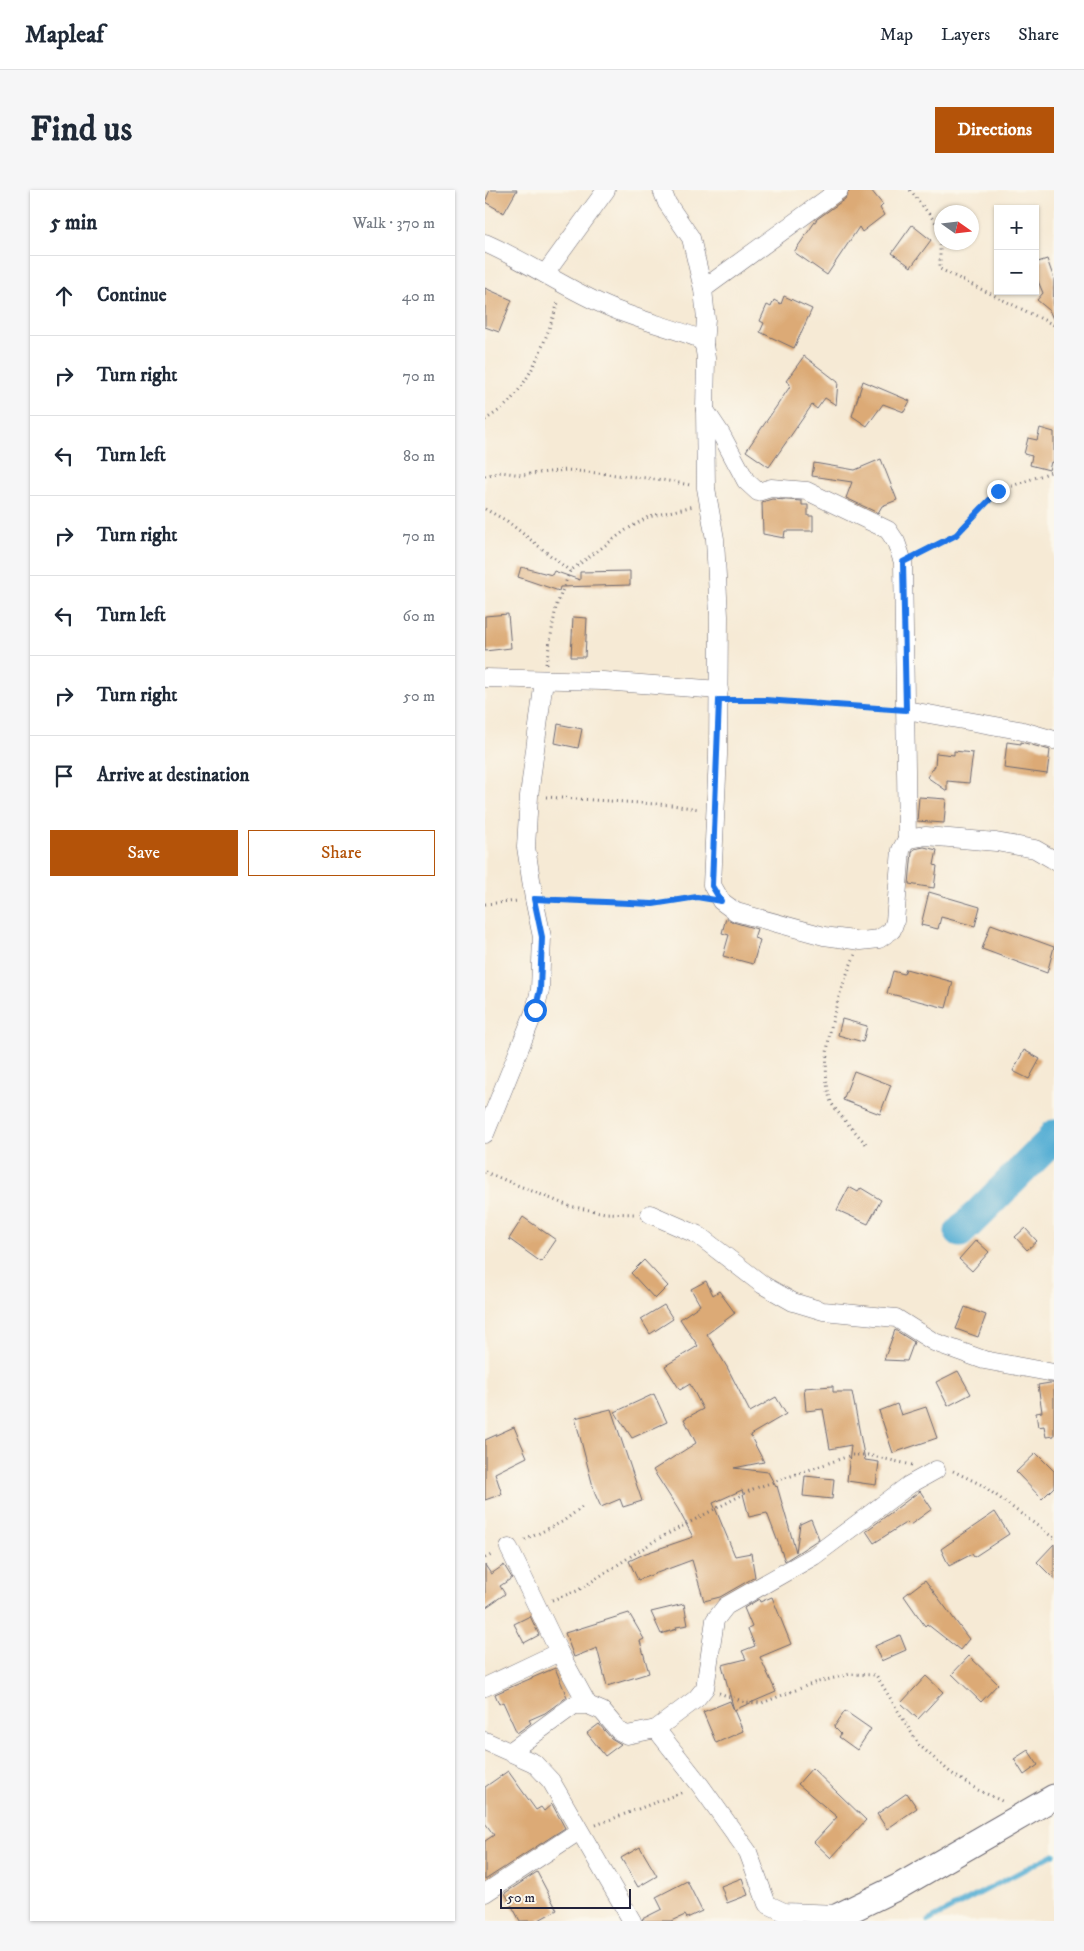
<!DOCTYPE html>
<meta charset="utf-8">
<style>
body{margin:0;font-family:"IM FELL DW Pica",serif;background:#f6f6f7;color:#1f2937}
.controls{position:absolute;right:15px;top:15px;display:grid;overflow:hidden;border-radius:0px;box-shadow:0 1px 4px #0004}
.controls button{width:45px;height:45px;display:grid;place-items:center;padding:0;border:0;border-bottom:1px solid #e0e1e3;background:#fff;color:#1f2937;font:25px sans-serif}
.compass{position:absolute;left:449px;top:15px;width:45px;height:45px;border-radius:50%;background:#fff;box-shadow:0 1px 4px #0004;rotate:104deg}
.scale{position:absolute;left:15px;bottom:12px;width:131px;box-sizing:border-box;padding-left:5px;border:2px solid #22223b;border-top:0;font-size:14px;line-height:18px;white-space:nowrap;color:#22223b;-webkit-text-stroke:4px #fbf7ec;paint-order:stroke}
.stop{position:absolute;width:15px;height:15px;margin:-11px;border:4px solid #1a73e8;border-radius:50%;background:#fff}
.stop.end{background:#1a73e8;border-color:#fff;box-shadow:0 1px 5px #0008}
.list{margin:0;padding:0;list-style:none}
h2{display:flex;justify-content:space-between;align-items:center;height:65px;margin:0;padding:0 20px;font-size:21px}
h2 small{font-size:16px;font-weight:400;color:#747a83}
.list li{display:grid;grid-template-columns:32px 1fr auto;gap:15px;align-items:center;box-sizing:border-box;height:80px;padding:0 20px;border-top:1px solid #e0e1e3}
.list b{display:block;font-size:19px;white-space:nowrap}
.list em{font-size:16px;font-style:normal;color:#747a83}
.actions{display:flex;gap:10px;padding:15px 20px}
.actions a{flex:1;padding:11px 0;border:1px solid #b45309;border-radius:0px;text-align:center;font-size:18px;color:#b45309}
.actions .main{background:#b45309;color:#fff}
.icon{flex:none;width:28px;height:28px;fill:none;stroke:currentColor;stroke-width:2;stroke-linecap:round;stroke-linejoin:round}
.map{position:relative;flex:none;width:569px;height:1731px;overflow:hidden;border-radius:0px}
header{display:flex;align-items:center;gap:30px;box-sizing:border-box;height:70px;padding:0 25px;background:#fff;border-bottom:1px solid #e0e1e3}
header strong{font-size:24px}
nav{display:flex;gap:28px;margin-inline-start:auto;font-size:18px}
.intro{display:flex;align-items:center;justify-content:space-between;box-sizing:border-box;height:120px;padding:0 30px}
h1{margin:0;font-size:35px}
.button{padding:12px 22px;border-radius:0px;background:#b45309;color:#fff;font-size:18px;font-weight:700}
main{display:flex;gap:30px;padding:0 30px}
aside{flex:1;background:#fff;border-radius:0px;box-shadow:0 1px 4px #0004}
.map>svg:first-child{display:block}
.lines{fill:none;stroke-linecap:round;stroke-linejoin:round}
.stream{stroke:#57afd4;stroke-width:5}
.river{stroke:#57afd4;stroke-width:31}
.building{fill:#dcaa76}
.minor-casing{stroke:#6c6871;stroke-width:19}
.secondary-casing{stroke:#6c6871;stroke-width:27}
.path{stroke:#6c6871;stroke-width:3;stroke-dasharray:1 4;stroke-linecap:butt}
.minor{stroke:#fff;stroke-width:18}
.secondary{stroke:#fff;stroke-width:25}
.route{stroke:#1a73e8;stroke-width:6}
</style>
<header>
<strong>Mapleaf</strong>
<nav><a>Map</a><a>Layers</a><a>Share</a></nav>
</header>
<div class="intro"><h1>Find us</h1><a class="button">Directions</a></div>
<main>
<aside>
<h2>5 min<small>Walk · 370 m</small></h2>
<ul class="list">
<li><svg class="icon" aria-label="ahead" viewBox="0 0 24 24"><path d="M12 20V5M6 11l6-6 6 6"/></svg><div><b>Continue</b></div><em>40 m</em></li>
<li><svg class="icon" aria-label="right" viewBox="0 0 24 24"><path d="M7 20v-9h11M14 6l5 5-5 5"/></svg><div><b>Turn right</b></div><em>70 m</em></li>
<li><svg class="icon" aria-label="left" viewBox="0 0 24 24"><path d="M17 20v-9H6M10 6l-5 5 5 5"/></svg><div><b>Turn left</b></div><em>80 m</em></li>
<li><svg class="icon" aria-label="right" viewBox="0 0 24 24"><path d="M7 20v-9h11M14 6l5 5-5 5"/></svg><div><b>Turn right</b></div><em>70 m</em></li>
<li><svg class="icon" aria-label="left" viewBox="0 0 24 24"><path d="M17 20v-9H6M10 6l-5 5 5 5"/></svg><div><b>Turn left</b></div><em>60 m</em></li>
<li><svg class="icon" aria-label="right" viewBox="0 0 24 24"><path d="M7 20v-9h11M14 6l5 5-5 5"/></svg><div><b>Turn right</b></div><em>50 m</em></li>
<li><svg class="icon" aria-label="arrive" viewBox="0 0 24 24"><path d="M6 21V4h12l-3 4 3 4H6"/></svg><div><b>Arrive at destination</b></div></li>
</ul>
<div class="actions"><a class="main">Save</a><a>Share</a></div>
</aside>
<div class="map">
<svg width="569" height="1731" viewBox="0 0 569 1731">
<rect width="100%" height="100%" fill="#fbf7ec"/>
<filter id="ink" filterUnits="userSpaceOnUse"><feTurbulence type="fractalNoise" baseFrequency=".02" numOctaves="2"/><feDisplacementMap in="SourceGraphic" scale="10" xChannelSelector="R" yChannelSelector="G"/><feConvolveMatrix kernelMatrix="1 2 1 2 8 2 1 2 1" color-interpolation-filters="sRGB"/></filter>
<filter id="wash" filterUnits="userSpaceOnUse"><feTurbulence type="fractalNoise" baseFrequency=".0096" numOctaves="4" result="noise"/><feDisplacementMap in="SourceGraphic" scale="20" xChannelSelector="R" yChannelSelector="G"/><feGaussianBlur stdDeviation="1.12" result="paint"/><feColorMatrix in="noise" values="0 0 0 0 0 0 0 0 0 0 0 0 0 0 0 0 0 1.4 0 .05"/><feComposite in="paint" operator="in"/></filter>
<g filter="url(#wash)">
<rect width="100%" height="100%" fill="#f6ead5"/>
<g class="lines">
<path class="stream" d="M443,1731L569,1664"/>
<path class="river" d="M475,1042L566,951L569,945"/>
</g>
<g id="blocks">
<g class="building">
<path d="M5,0H32L19,23L0,12Z"/>
<path d="M364,0H386L398,15L395,18L399,25L377,42L374,37L342,85L309,62L332,29L360,9Z"/>
<path d="M427,35L446,50L426,77L407,63Z"/>
<path d="M562,69L569,89L568,129L564,120L552,110L558,103L550,84V73Z"/>
<path d="M0,98L27,110L14,142L0,137Z"/>
<path d="M299,106L327,119L309,158L275,142L279,133L275,131L282,115L286,117L289,110L296,114Z"/>
<path d="M319,166L353,192L351,215L340,208L332,219L327,215L284,277L261,261L304,198L305,194L301,191Z"/>
<path d="M378,191L425,211L419,222L398,214L382,236L367,226Z"/>
<path d="M555,238L569,242V273L566,272L564,280L545,275L547,266L539,264L543,248L552,250Z"/>
<path d="M396,269L412,310L397,316L393,323L361,308L367,292L327,286L329,273L370,280Z"/>
<path d="M287,309L317,311V315H323V326H328V341H300L299,348L278,344L277,312Z"/>
<path d="M36,377L67,385L69,381L95,390V382L145,381V395L75,397L74,401L33,387Z"/>
<path d="M23,424L26,458L0,461V426Z"/>
<path d="M88,427L102,428L100,467H86Z"/>
<path d="M73,534L97,539L93,558L70,553Z"/>
<path d="M522,552L536,554V552L565,560L562,584L519,578Z"/>
<path d="M469,561L488,563L484,593L462,591V601L442,587L450,576L451,563L469,565Z"/>
<path d="M434,607L461,609L459,633L432,631Z"/>
<path d="M439,657L452,660L449,675L452,676L449,698L424,694L427,662L429,659Z"/>
<path d="M444,702L495,717L490,736L456,727L453,739L436,735Z"/>
<path d="M241,728L248,732L272,739L269,748L275,750L268,774L238,766L244,745L237,743Z"/>
<path d="M506,734L569,757L562,783L497,759Z"/>
<path d="M421,779L468,792L461,818L402,803L408,781L419,784Z"/>
<path d="M357,829L382,836L378,852L353,845Z"/>
<path d="M539,860L555,869L544,889L528,881Z"/>
<path d="M369,881L406,895L395,924L358,910Z"/>
<path d="M364,997L373,1002L376,998L396,1010L383,1034L352,1020Z"/>
<path d="M38,1027L71,1050L56,1072L24,1049Z"/>
<path d="M540,1038L552,1051L542,1060L530,1047Z"/>
<path d="M491,1050L504,1062L487,1081L474,1069Z"/>
<path d="M159,1070L183,1096L170,1109L146,1083Z"/>
<path d="M221,1091L228,1105L234,1101L250,1123L222,1144L242,1177L265,1222L291,1207L301,1224L265,1245L279,1272L249,1278L283,1282L291,1297L292,1296L311,1362L315,1334L326,1329L334,1349L300,1371L282,1323L264,1327L257,1300L228,1313L250,1366L266,1363L270,1387L235,1407L219,1411L207,1370L153,1390L144,1371L161,1363L208,1347L193,1319L168,1280L211,1253L199,1229L218,1219L205,1194L195,1200L180,1176L213,1156L195,1129L215,1115L206,1099Z"/>
<path d="M179,1115L188,1129L165,1144L156,1129Z"/>
<path d="M480,1117L501,1125L493,1147L471,1139Z"/>
<path d="M410,1140L429,1152L422,1171L399,1170Z"/>
<path d="M473,1181L486,1204L463,1216L451,1192Z"/>
<path d="M565,1193H569V1246L561,1247L559,1236L553,1237L551,1223L557,1222L553,1195Z"/>
<path d="M348,1196V1202H367L380,1270L394,1272L391,1295L362,1291L366,1255L345,1259L338,1219L321,1221L319,1198Z"/>
<path d="M169,1204L182,1232L147,1248L130,1222Z"/>
<path d="M412,1214L416,1225L441,1217L452,1248L408,1263L394,1221Z"/>
<path d="M126,1219L157,1311L138,1317L135,1309L116,1317L110,1304L90,1228Z"/>
<path d="M29,1237L42,1267L10,1283L17,1304L0,1310V1250Z"/>
<path d="M551,1263L569,1281V1297L557,1309L531,1282Z"/>
<path d="M320,1286L349,1289L347,1309L318,1306Z"/>
<path d="M435,1301L447,1319L425,1335L422,1332L389,1353L381,1341Z"/>
<path d="M510,1322L524,1344L489,1367L487,1364L464,1376L456,1359Z"/>
<path d="M569,1354V1389L552,1372Z"/>
<path d="M0,1375L6,1384L19,1375L27,1388L15,1396L20,1404L0,1418Z"/>
<path d="M440,1390L484,1449L475,1460L442,1434L440,1436L419,1406Z"/>
<path d="M287,1407L306,1454L275,1467L291,1502L249,1520L237,1475L261,1469L257,1461L270,1456L263,1439L267,1437L259,1418L274,1409L275,1412Z"/>
<path d="M199,1414L203,1435L191,1437L192,1439L176,1444L166,1422Z"/>
<path d="M144,1423L159,1449L155,1451L164,1483L122,1496L112,1458L89,1467L80,1443Z"/>
<path d="M45,1426L54,1445L39,1453L29,1434Z"/>
<path d="M415,1445L421,1460L396,1471L390,1456Z"/>
<path d="M484,1466L513,1494L496,1512L467,1484Z"/>
<path d="M70,1478L82,1507L60,1523L44,1530L46,1533L32,1543L18,1512L14,1514L10,1504Z"/>
<path d="M441,1486L458,1502L433,1529L416,1513Z"/>
<path d="M245,1511L258,1541L231,1553L218,1522Z"/>
<path d="M360,1521L386,1539L372,1560L354,1547L356,1544L349,1537Z"/>
<path d="M114,1534L126,1548L136,1554L120,1566L102,1543Z"/>
<path d="M543,1560L553,1575L539,1585L529,1569Z"/>
<path d="M327,1578L381,1630L346,1668L329,1652L352,1627L313,1594Z"/>
<path d="M23,1581L51,1620L56,1617L59,1621L67,1614L80,1638L0,1690V1651L9,1645L0,1633V1597Z"/>
<path d="M422,1603L432,1618L402,1639L392,1624Z"/>
<path d="M155,1657L172,1686L153,1697L136,1668Z"/>
<path d="M52,1682L72,1720L52,1731H35L20,1703Z"/>
<path d="M257,1688L263,1705L242,1713L236,1696Z"/>
<path d="M202,1691L217,1721L202,1728L200,1725L187,1731H158L157,1729L177,1719L171,1707Z"/>
</g>
</g>
</g>
<g filter="url(#ink)">
<use href="#blocks" fill-opacity="0" stroke="#6c6871" stroke-width="1"/>
<g class="lines">
<g class="minor-casing">
<g id="minor">
<path d="M177,0L182,13L206,48L218,99L221,129L219,155"/>
<path d="M0,53C44,72 82,100 126,118C154,130 184,137 213,148L219,155L221,168L220,220L221,298L230,349L234,426L233,565L227,695L236,711L251,722L339,746L376,751L394,749L407,740L410,731L416,660L422,649L441,646L511,652L550,659L569,670"/>
<path d="M60,84L121,0"/>
<path d="M218,99L354,0"/>
<path d="M220,220L236,244L261,291L273,302L286,298L322,301L403,340L411,352L418,372L422,649"/>
<path d="M0,488L118,491L234,500"/>
<path d="M421,520L534,540L569,550"/>
<path d="M0,944L50,820L55,800L57,747L49,709L41,657L44,606L59,490"/>
<path d="M165,1024L213,1045L278,1095L308,1112L338,1121L411,1128L449,1152L499,1170L569,1183"/>
<path d="M24,1358L74,1462L103,1515"/>
<path d="M0,1497L74,1462"/>
<path d="M171,1539L215,1595L263,1662L282,1714L299,1722L354,1724"/>
<path d="M0,1551L49,1573L66,1591L147,1731"/>
<path d="M26,1561L89,1515H103L117,1521L134,1541L142,1545L171,1539L211,1509L220,1498L230,1430L241,1416L329,1366L424,1295L451,1280"/>
<path d="M0,1703L94,1641"/>
</g>
</g>
<g class="secondary-casing">
<path id="secondary" d="M343,1731L413,1697L569,1607"/>
</g>
<g class="path">
<path d="M425,0L455,38V79L569,135"/>
<path d="M0,230C7,225 16,220 22,214C50,185 61,147 74,110"/>
<path d="M0,286L16,282L37,285L82,280L172,289L205,295"/>
<path d="M0,319L22,331L85,381"/>
<path d="M431,365L471,345L513,301L569,281"/>
<path d="M61,474L71,417L85,381L141,340L163,327L209,316"/>
<path d="M249,510H280L403,519"/>
<path d="M61,607L187,615L214,619"/>
<path d="M65,710L168,714L215,707"/>
<path d="M0,714L33,711"/>
<path d="M370,765C352,804 332,870 346,912C350,921 375,947 383,956"/>
<path d="M0,982L84,1016L120,1023L149,1024"/>
<path d="M468,1281L497,1295L569,1348"/>
<path d="M40,1350L77,1332L97,1317"/>
<path d="M0,1368L9,1364"/>
<path d="M67,1410L92,1401L171,1350L268,1299L367,1265H383L427,1275"/>
<path d="M234,1503L260,1512L277,1513L329,1493L365,1484L391,1485L434,1555L466,1583L493,1600L519,1612"/>
<path d="M111,1635L198,1602"/>
</g>
<use href="#minor" class="minor"/>
<use href="#secondary" class="secondary"/>
</g>
</g>
<g class="lines" filter="url(#ink)">
<path class="route" d="M50,820L55,800L57,747L49,709L168,714L212,707L236,711L227,696L234,510H280L421,520L418,372L471,345L513,301"/>
</g>
</svg>
<div class="controls">
<button>+</button>
<button>−</button>
</div>
<svg class="compass" viewBox="-18 -18 36 36"><path d="M0-13l5 13h-10z" fill="#e53935"/><path d="M0 13l5-13h-10z" fill="#747a83"/></svg>
<div class="scale">50 m</div>
<div class="stop" style="left:50px;top:820px"></div>
<div class="stop end" style="left:513px;top:301px"></div>
</div>
</main>
